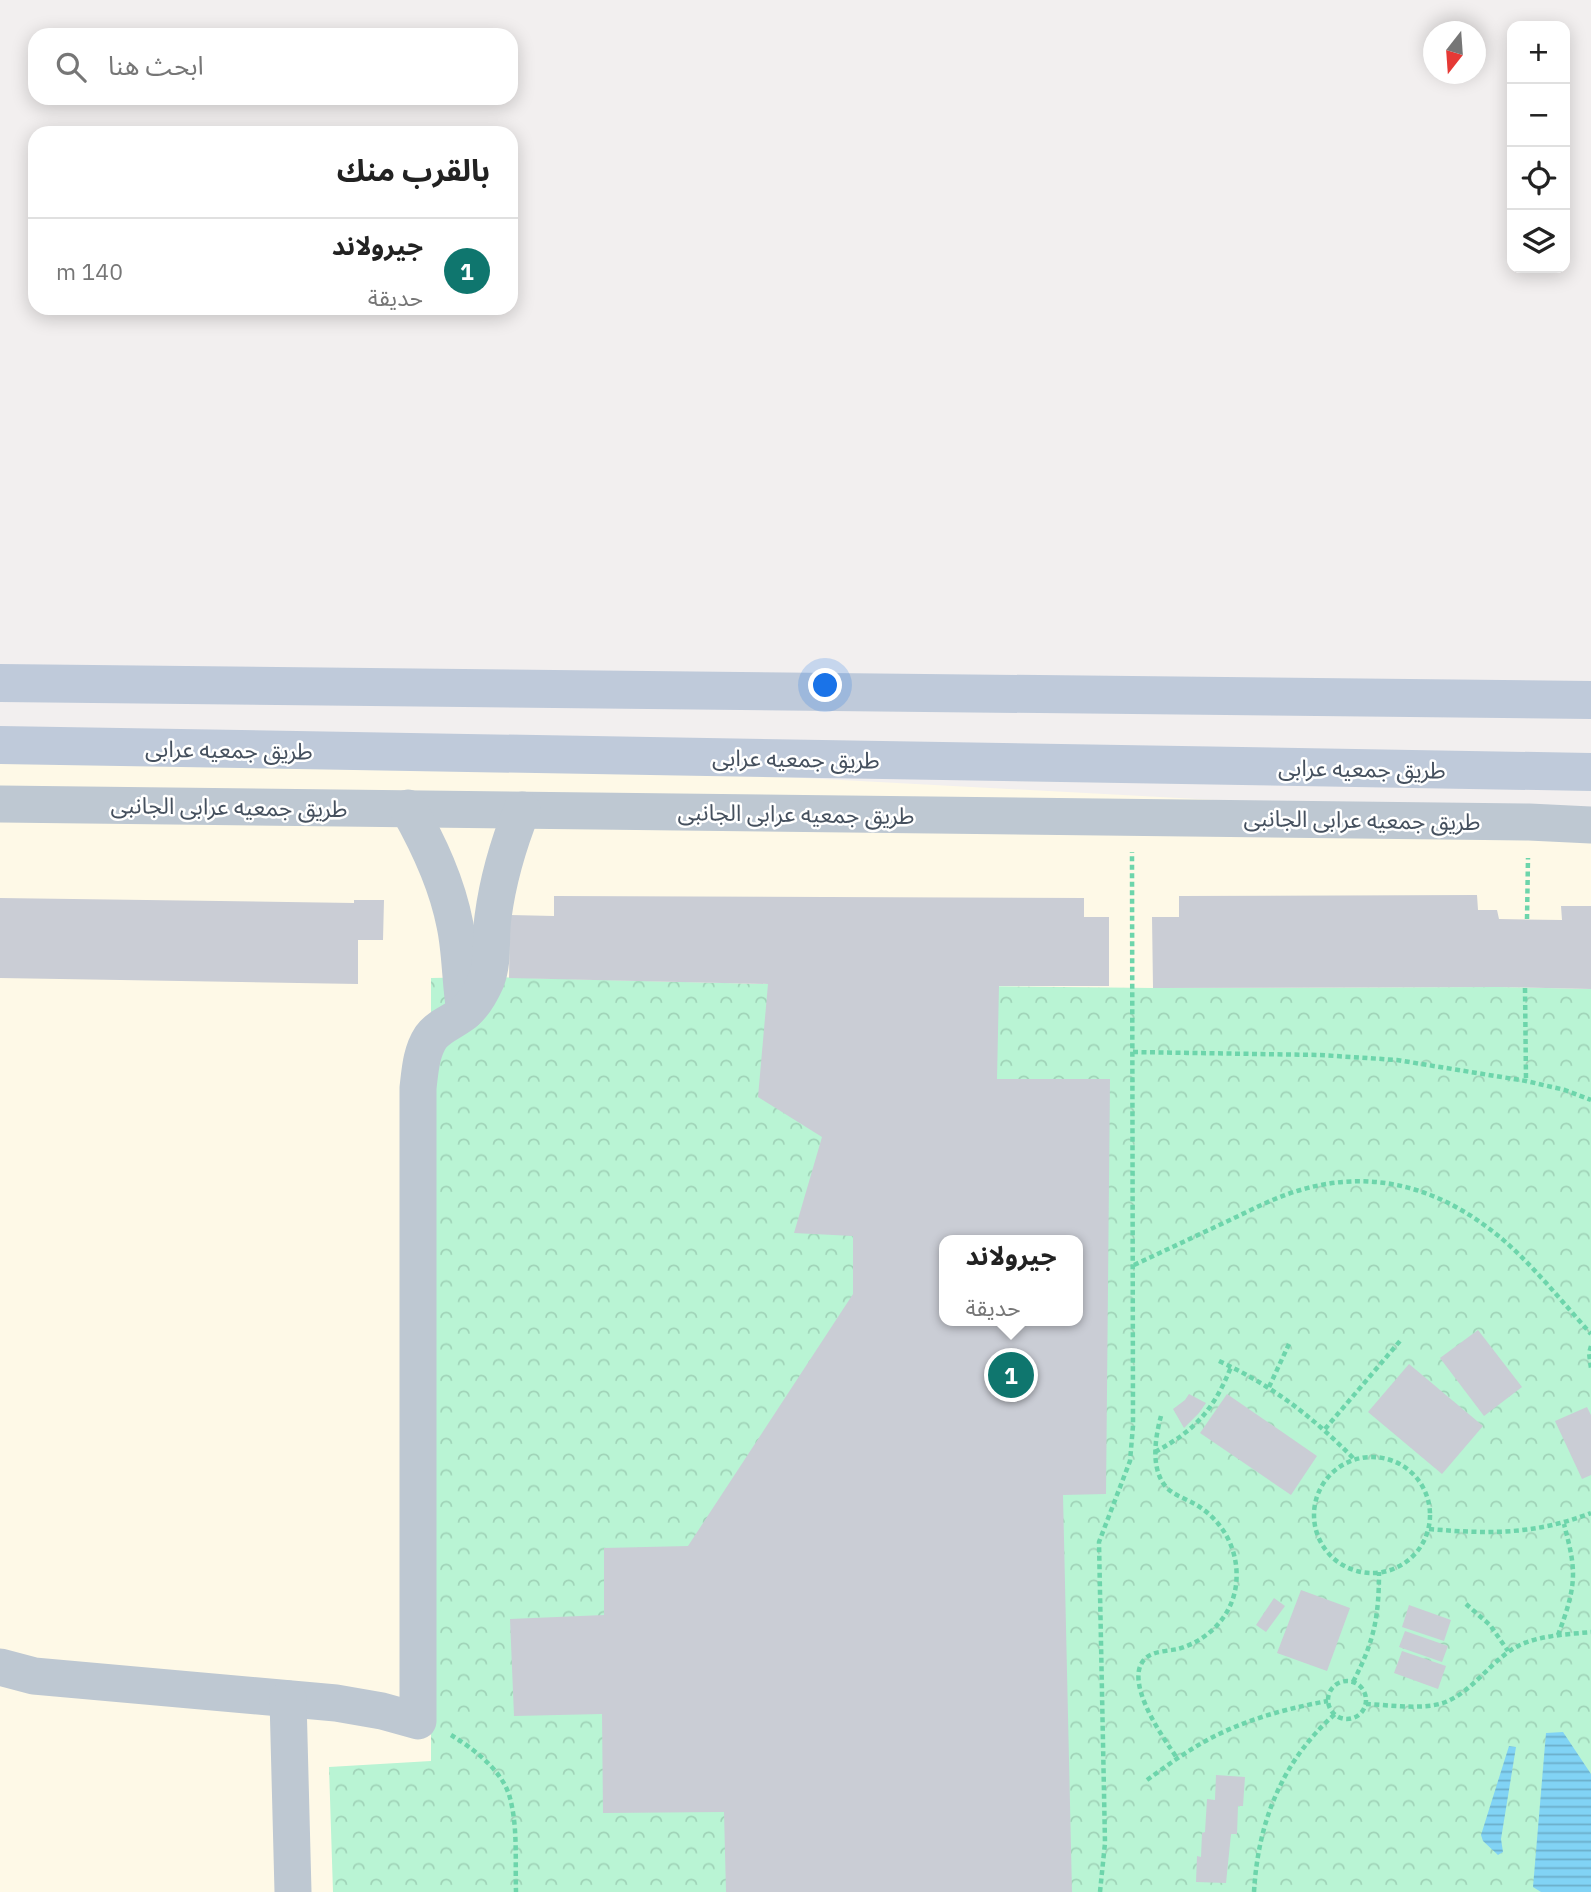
<!DOCTYPE html>
<html lang="ar">
<meta charset="utf-8">
<style>
body{margin:0;font-family:"IBM Plex Sans","Noto Sans Arabic",sans-serif;background:#f2f2f2;color:#222;direction:rtl}
.controls{position:absolute;right:21px;top:21px;display:grid;overflow:hidden;border-radius:14px;box-shadow:0 4px 18px #0003}
.controls button{width:63px;height:63px;display:grid;place-items:center;padding:0;border:0;border-bottom:2px solid #e0e0e0;background:#fff;color:#222;font:35px sans-serif}
.compass{position:absolute;left:1423px;top:21px;width:63px;height:63px;border-radius:50%;background:#fff;box-shadow:0 4px 18px #0003;rotate:197deg}
.you{position:absolute;left:826px;top:686px;width:24px;height:24px;margin:-18px;border:5px solid #fff;border-radius:50%;background:#1a73e8;box-shadow:0 0 0 10px #1a73e833}
.badge{display:grid;place-items:center;width:46px;height:46px;border-radius:50%;background:#0f766e;color:#fff;font-size:23px;font-weight:700}
.pin{position:absolute;translate:-50% -50%;border:4px solid #fff;box-shadow:0 2px 7px #0006}
.popup{position:absolute;left:939px;top:1235px;width:144px;height:91px;box-sizing:border-box;display:grid;place-content:center;border-radius:14px;background:#fff;filter:drop-shadow(0 2px 5px #0005);font-size:23px;white-space:nowrap;color:#767676}
.popup b{font-size:26px;color:#222}
.popup::after{content:'';position:absolute;left:50%;top:100%;margin-left:-14px;border:14px solid transparent;border-top-color:#fff}
.list{margin:0;padding:0;list-style:none}
h2{display:flex;justify-content:space-between;align-items:center;height:91px;margin:0;padding:0 28px;font-size:30px}
h2 small{font-size:23px;font-weight:400;color:#767676}
.list li{display:grid;grid-template-columns:46px 1fr auto;gap:21px;align-items:center;box-sizing:border-box;height:98px;padding:0 28px;border-top:2px solid #e0e0e0}
.list b{display:block;font-size:26px;white-space:nowrap}
.list p{margin:0;font-size:23px;white-space:nowrap;color:#767676}
.list em{font-size:23px;font-style:normal;color:#767676}
.icon{flex:none;width:38px;height:38px;fill:none;stroke:currentColor;stroke-width:2;stroke-linecap:round;stroke-linejoin:round}
.map{position:relative;flex:none;width:1591px;height:1892px;overflow:hidden;direction:ltr}
.search{position:absolute;background:#fff;box-shadow:0 4px 18px #0003;left:28px;top:28px;width:490px;height:77px;display:flex;align-items:center;gap:18px;box-sizing:border-box;padding:0 24px;border-radius:21px;color:#767676;font-size:26px}
.panel{position:absolute;background:#fff;box-shadow:0 4px 18px #0003;left:28px;top:126px;width:490px;height:189px;border-radius:21px;direction:rtl}
.map>svg:first-child{display:block}
.commercial{fill:#fef9e7;fill-rule:evenodd}
.forest{fill:url(#forest-crowns);fill-rule:evenodd}
.water{fill:url(#water-rules)}
.building{fill:#cacdd5;fill-rule:evenodd}
.lines{fill:none;stroke-linecap:round;stroke-linejoin:round}
.path{stroke:#6dd5ab;stroke-width:4.5;stroke-dasharray:5 3.5;stroke-linecap:butt}
.street{stroke:#bec8d2;stroke-width:37}
.secondary{stroke:#bfcada;stroke-width:38}
.labels{text-anchor:middle;dominant-baseline:central;stroke-width:5;stroke-linejoin:round;paint-order:stroke}
.street-label{font-size:23px;fill:#45505e;stroke:#fff}
</style>
<div class="map">
<svg width="1591" height="1892" viewBox="0 0 1591 1892">
<defs>
<pattern id="forest-crowns" width="20" height="18" patternUnits="userSpaceOnUse" patternTransform="scale(1.75)"><rect width="20" height="18" fill="#b9f4d4"/><path d="M2 6a3 3 0 1 1 6 0M12 15a3 3 0 1 1 6 0" fill="none" stroke="#a0d3b8"/></pattern>
<pattern id="water-rules" width="6" height="5" patternUnits="userSpaceOnUse" patternTransform="scale(1.75)"><rect width="6" height="5" fill="#81d3f5"/><path d="M0 2.5h6" fill="none" stroke="#6baeca"/></pattern>
</defs>
<rect width="100%" height="100%" fill="#f2efef"/>
<path class="commercial" d="M0,735L1591,820V1892H0ZM944,1240H1078V1321H944Z"/>
<path class="forest" d="M488,977L768,984L1153,988L1498,987L1591,989V1892H333L329,1767L431,1761V978ZM944,1240H1078V1321H944Z"/>
<g class="water">
<path d="M1563,1732L1591,1774V1892H1541L1533,1887L1546,1733Z"/>
<path d="M1509,1746L1516,1747L1501,1839L1503,1852L1498,1855L1483,1841L1481,1835Z"/>
</g>
<g class="building">
<path d="M1477,895L1478,910H1497L1499,919L1562,920L1561,906H1591V989L1498,987L1153,988L1152,917H1179V896Z"/>
<path d="M554,896L1084,898V917H1109V986H999L997,1079H1110L1106,1494L1063,1495L1072,1892H726L724,1812L603,1813L602,1714L514,1716L510,1619L604,1615V1548L688,1546L853,1294V1236L794,1233L822,1137L758,1097L768,984L509,978L510,915L554,916ZM944,1240H1078V1321H944Z"/>
<path d="M0,898L354,903V900H384L383,940H358V984L0,978Z"/>
<path d="M1478,1330L1522,1387L1484,1416L1440,1358Z"/>
<path d="M1409,1364L1483,1426L1442,1474L1368,1412Z"/>
<path d="M1189,1394L1206,1403L1199,1413L1184,1428L1173,1409L1185,1400Z"/>
<path d="M1227,1394L1317,1456L1291,1495L1200,1433Z"/>
<path d="M1587,1407L1591,1415V1475L1582,1479L1555,1421Z"/>
<path d="M1301,1590L1350,1608L1327,1671L1277,1653Z"/>
<path d="M1274,1598L1285,1606L1266,1632L1256,1625Z"/>
<path d="M1409,1605L1451,1620L1444,1641L1402,1627Z"/>
<path d="M1405,1631L1448,1646L1442,1662L1399,1647Z"/>
<path d="M1402,1651L1446,1666L1438,1689L1394,1673Z"/>
<path d="M1216,1775L1245,1777L1243,1806H1238L1237,1834H1231L1226,1883L1196,1882L1197,1856L1201,1857L1202,1833L1205,1832L1207,1799L1215,1800Z"/>
</g>
<g class="lines">
<g class="path">
<path d="M1527,919L1528,858"/>
<path d="M1525,988L1526,1081"/>
<path d="M1133,1052L1320,1055L1397,1060L1526,1081L1565,1090L1591,1100"/>
<path d="M1134,1265C1166,1250 1198,1235 1230,1220C1249,1211 1268,1201 1288,1194C1364,1167 1434,1184 1496,1234C1530,1261 1562,1302 1591,1334"/>
<path d="M1591,1346L1589,1353L1591,1368"/>
<path d="M1219,1361C1273,1386 1313,1417 1355,1460"/>
<path d="M1269,1387L1289,1344"/>
<path d="M1161,1416C1155,1438 1150,1470 1167,1488C1174,1495 1186,1499 1195,1504C1224,1521 1240,1552 1236,1585C1232,1617 1207,1641 1178,1649C1168,1651 1155,1651 1147,1657C1120,1678 1164,1739 1177,1758"/>
<path d="M1325,1429L1400,1341"/>
<path d="M1155,1452C1196,1430 1214,1409 1231,1367"/>
<circle cx="1372" cy="1515" r="58"/>
<path d="M1429,1529C1488,1534 1534,1535 1591,1513"/>
<path d="M1466,1604L1490,1625L1508,1651"/>
<path d="M1558,1635C1565,1616 1573,1595 1573,1574C1573,1557 1568,1540 1564,1524"/>
<circle cx="1347" cy="1700" r="19"/>
<path d="M1353,1682C1374,1642 1379,1617 1379,1572"/>
<path d="M1366,1704C1390,1705 1420,1710 1443,1703C1470,1693 1485,1669 1507,1653C1530,1635 1563,1635 1591,1632"/>
<path d="M451,1735C474,1749 503,1771 510,1798C518,1828 515,1862 516,1892"/>
<path d="M1147,1780C1169,1764 1191,1748 1215,1736C1251,1718 1289,1708 1328,1701"/>
<path d="M1100,1892L1105,1843L1099,1542L1130,1461L1133,1426L1132,852"/>
<path d="M1254,1892C1258,1822 1282,1761 1335,1714"/>
</g>
<g class="street">
<path d="M0,804L1529,822L1591,825"/>
<path d="M408,808C429,845 447,883 455,925C461,953 460,983 465,1012"/>
<path d="M0,1667L34,1676L336,1703L382,1711L418,1721V1088C420,1071 421,1052 431,1037C440,1025 455,1021 465,1012C475,1004 481,992 486,981C494,962 490,937 493,917C498,879 508,845 522,810"/>
<path d="M288,1699L293,1892"/>
</g>
<g class="secondary">
<path d="M0,683L1591,700"/>
<path d="M0,745L1591,772"/>
</g>
</g>
<g class="labels">
<g class="street-label">
<text transform="translate(229 749) rotate(1)">طريق جمعيه عرابى</text>
<text transform="translate(796 758) rotate(1)">طريق جمعيه عرابى</text>
<text transform="translate(1362 768) rotate(1)">طريق جمعيه عرابى</text>
<text transform="translate(229 806) rotate(1)">طريق جمعيه عرابى الجانبى</text>
<text transform="translate(796 813) rotate(1)">طريق جمعيه عرابى الجانبى</text>
<text transform="translate(1362 819) rotate(1)">طريق جمعيه عرابى الجانبى</text>
</g>
</g>
</svg>
<div class="controls">
<button>+</button>
<button>−</button>
<button><svg class="icon" aria-label="locate" viewBox="0 0 24 24"><circle cx="12" cy="12" r="6"/><path d="M12 2v4M12 18v4M2 12h4M18 12h4"/></svg></button>
<button><svg class="icon" aria-label="layers" viewBox="0 0 24 24"><path d="M12 4l9 5-9 5-9-5zM3 14l9 5 9-5"/></svg></button>
</div>
<svg class="compass" viewBox="-18 -18 36 36"><path d="M0-13l5 13h-10z" fill="#e53935"/><path d="M0 13l5-13h-10z" fill="#767676"/></svg>
<div class="you"></div>
<div class="pin badge" style="left:1011px;top:1375px">1</div>
<div class="popup"><b>جيرولاند</b>حديقة</div>
<div class="search"><svg class="icon" aria-label="search" viewBox="0 0 24 24"><circle cx="10" cy="10" r="6"/><path d="M15 15l6 6"/></svg>ابحث هنا</div>
<section class="panel">
<h2>بالقرب منك<small></small></h2>
<ul class="list">
<li><span class="badge">1</span><div><b>جيرولاند</b><p>حديقة</p></div><em>140 m</em></li>
</ul>
</section>
</div>
